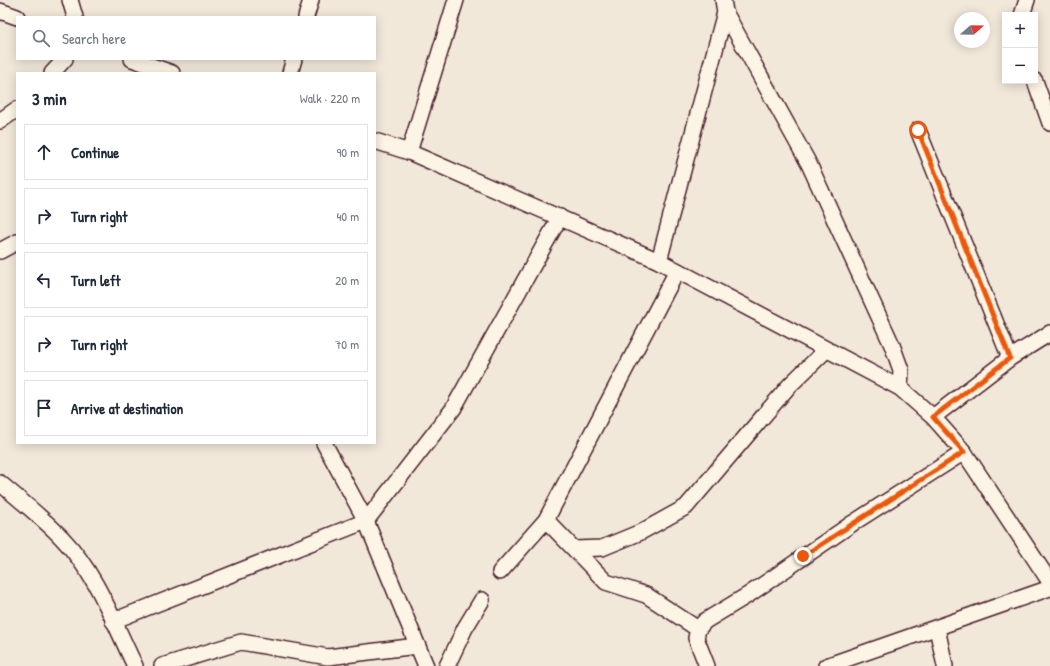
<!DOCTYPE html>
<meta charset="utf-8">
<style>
body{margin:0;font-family:"Patrick Hand",sans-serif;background:#f6f6f7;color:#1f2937}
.controls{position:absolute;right:12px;top:12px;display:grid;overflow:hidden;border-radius:0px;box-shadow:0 2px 10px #0003}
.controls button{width:36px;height:36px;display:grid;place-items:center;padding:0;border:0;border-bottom:1px solid #e0e1e3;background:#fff;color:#1f2937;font:20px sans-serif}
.compass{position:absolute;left:954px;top:12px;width:36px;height:36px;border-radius:50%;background:#fff;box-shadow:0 2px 10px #0003;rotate:70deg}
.stop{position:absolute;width:12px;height:12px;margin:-9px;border:3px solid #ea580c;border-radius:50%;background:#fff}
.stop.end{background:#ea580c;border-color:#fff;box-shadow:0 1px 4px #0008}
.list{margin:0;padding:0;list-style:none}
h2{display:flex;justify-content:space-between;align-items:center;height:52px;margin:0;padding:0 16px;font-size:17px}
h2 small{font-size:13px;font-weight:400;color:#747a83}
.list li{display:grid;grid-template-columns:26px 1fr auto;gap:12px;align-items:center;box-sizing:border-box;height:56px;margin:0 8px 8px;padding:0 8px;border:1px solid #e0e1e3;border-radius:0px}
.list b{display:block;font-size:15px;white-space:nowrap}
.list em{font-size:13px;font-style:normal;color:#747a83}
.icon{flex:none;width:22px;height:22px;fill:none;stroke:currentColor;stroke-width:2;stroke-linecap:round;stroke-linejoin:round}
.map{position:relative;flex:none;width:1050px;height:666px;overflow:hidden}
.search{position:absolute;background:#fff;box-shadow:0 2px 10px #0003;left:16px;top:16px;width:360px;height:44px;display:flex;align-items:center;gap:10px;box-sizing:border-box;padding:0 14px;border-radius:0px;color:#747a83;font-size:15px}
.panel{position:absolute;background:#fff;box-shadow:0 2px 10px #0003;left:16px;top:72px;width:360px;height:372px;border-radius:0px}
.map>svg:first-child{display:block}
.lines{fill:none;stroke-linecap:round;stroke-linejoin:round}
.minor-casing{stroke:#4a1f2b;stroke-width:18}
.minor{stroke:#fcf5e5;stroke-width:15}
.route{stroke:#ea580c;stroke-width:5}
</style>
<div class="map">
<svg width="1050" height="666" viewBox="0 0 1050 666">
<rect width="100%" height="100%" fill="#f1e8da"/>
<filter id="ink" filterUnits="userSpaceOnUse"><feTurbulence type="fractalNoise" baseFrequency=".025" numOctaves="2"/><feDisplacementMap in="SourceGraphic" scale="8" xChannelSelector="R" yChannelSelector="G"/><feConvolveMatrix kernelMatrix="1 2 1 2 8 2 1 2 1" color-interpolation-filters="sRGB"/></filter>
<g filter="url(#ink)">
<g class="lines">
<g class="minor-casing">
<g id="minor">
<path d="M70,0L75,17"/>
<path d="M723,0L725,12L809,164L892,345L901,370L900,388"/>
<path d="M0,11L17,17"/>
<path d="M1022,15L1027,0"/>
<path d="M306,17L311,0"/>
<path d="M132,59L172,73"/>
<path d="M52,73L65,59"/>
<path d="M290,73L294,59"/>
<path d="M1035,81L1050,123"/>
<path d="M0,121L17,109"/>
<path d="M918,130L1010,358"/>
<path d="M375,141L409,152L659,261L900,388L933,417L964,452L1050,582"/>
<path d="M409,152L456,0"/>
<path d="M0,251L17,242"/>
<path d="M659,261L725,12"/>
<path d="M933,417L1010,358L1050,333"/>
<path d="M324,443L366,521L426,666"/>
<path d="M0,483C21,501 43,518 62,538C96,573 114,623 135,666"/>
<path d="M546,520L606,582L646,595L698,629"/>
<path d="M575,549L602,548L641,532L686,507L789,386L826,350"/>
<path d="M500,572L546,520L677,271"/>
<path d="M113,621L366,521L453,409L560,217"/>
<path d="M937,628L945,666"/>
<path d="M162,666L241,642L328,657L417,646"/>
<path d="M447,666L465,628L482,600"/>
<path d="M707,666L696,638L698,629L705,621L748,595L853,523L964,452"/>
<path d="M826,666L1050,588"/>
</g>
</g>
<use href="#minor" class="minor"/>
</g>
</g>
<g class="lines" filter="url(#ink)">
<path class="route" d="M803,556L964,452L933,417L1010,358L918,130"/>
</g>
</svg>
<div class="controls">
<button>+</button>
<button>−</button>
</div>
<svg class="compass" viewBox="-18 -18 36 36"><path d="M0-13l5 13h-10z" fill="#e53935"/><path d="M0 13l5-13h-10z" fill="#747a83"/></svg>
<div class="stop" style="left:918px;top:130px"></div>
<div class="stop end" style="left:803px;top:556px"></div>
<div class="search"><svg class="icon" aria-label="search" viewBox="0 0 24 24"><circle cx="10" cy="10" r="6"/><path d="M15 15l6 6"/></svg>Search here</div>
<section class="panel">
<h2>3 min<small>Walk · 220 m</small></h2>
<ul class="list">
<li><svg class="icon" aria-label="ahead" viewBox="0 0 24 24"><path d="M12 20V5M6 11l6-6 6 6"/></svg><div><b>Continue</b></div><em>90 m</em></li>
<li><svg class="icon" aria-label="right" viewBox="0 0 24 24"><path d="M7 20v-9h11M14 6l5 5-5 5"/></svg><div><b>Turn right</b></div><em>40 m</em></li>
<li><svg class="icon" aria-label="left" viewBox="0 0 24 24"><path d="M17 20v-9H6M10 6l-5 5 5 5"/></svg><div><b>Turn left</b></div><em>20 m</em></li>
<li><svg class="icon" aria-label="right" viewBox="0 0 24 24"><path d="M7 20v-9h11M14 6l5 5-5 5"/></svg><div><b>Turn right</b></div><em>70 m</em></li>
<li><svg class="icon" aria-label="arrive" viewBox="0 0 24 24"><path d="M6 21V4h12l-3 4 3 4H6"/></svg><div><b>Arrive at destination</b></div></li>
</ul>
</section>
</div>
